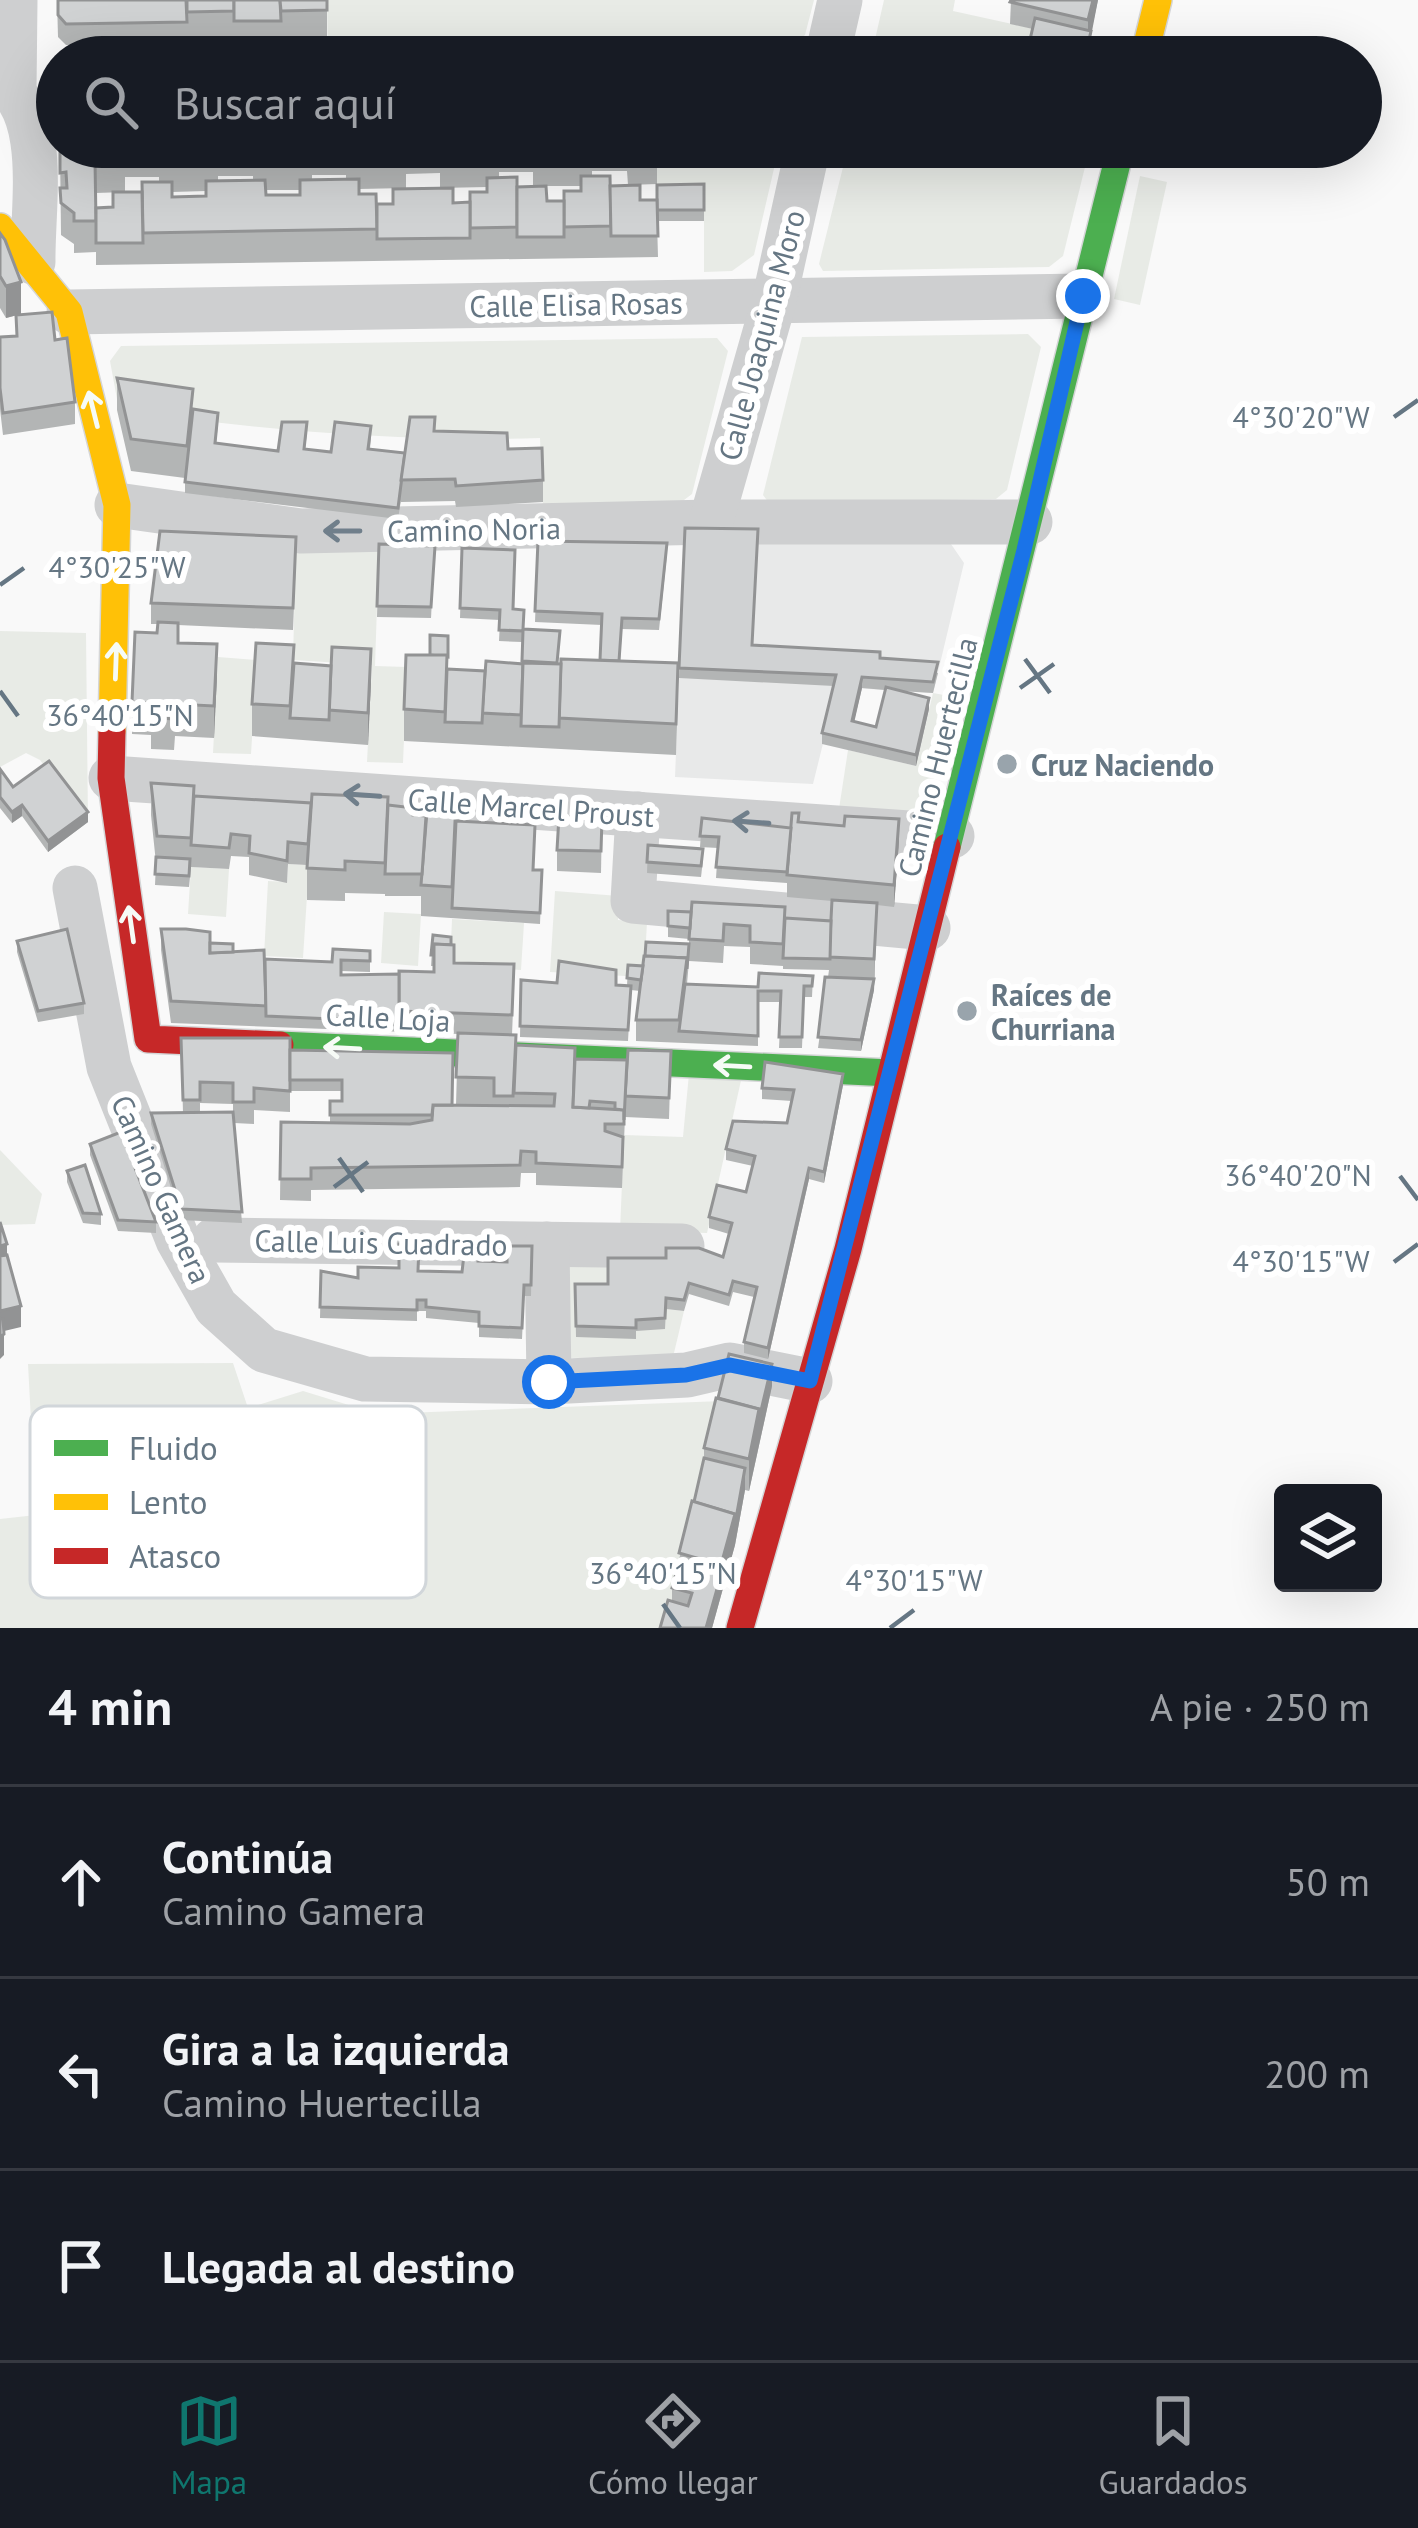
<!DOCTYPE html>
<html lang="es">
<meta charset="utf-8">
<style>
body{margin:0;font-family:"PT Sans",sans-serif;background:#242831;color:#f1f3f6}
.controls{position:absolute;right:36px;bottom:36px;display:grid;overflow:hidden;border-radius:12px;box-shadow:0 12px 48px #0002}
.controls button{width:108px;height:108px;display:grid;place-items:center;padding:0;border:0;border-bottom:3px solid #363941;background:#171b24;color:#f1f3f6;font:60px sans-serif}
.stop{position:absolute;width:36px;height:36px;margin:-27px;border:9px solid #1a73e8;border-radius:50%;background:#fff}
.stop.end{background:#1a73e8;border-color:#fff;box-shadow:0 3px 12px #0008}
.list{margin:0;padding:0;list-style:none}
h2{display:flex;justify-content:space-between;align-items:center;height:156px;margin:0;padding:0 48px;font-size:51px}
h2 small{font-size:39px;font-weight:400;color:#9ea1a6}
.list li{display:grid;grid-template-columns:78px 1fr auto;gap:36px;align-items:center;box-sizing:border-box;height:192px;padding:0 48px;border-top:3px solid #363941}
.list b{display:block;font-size:45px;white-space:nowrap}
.list p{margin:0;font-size:39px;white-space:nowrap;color:#9ea1a6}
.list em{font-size:39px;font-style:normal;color:#9ea1a6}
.icon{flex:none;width:66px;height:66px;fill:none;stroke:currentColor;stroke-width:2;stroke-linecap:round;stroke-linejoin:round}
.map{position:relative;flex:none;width:1418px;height:1628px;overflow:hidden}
.search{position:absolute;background:#171b24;box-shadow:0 12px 48px #0002;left:36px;right:36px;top:36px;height:132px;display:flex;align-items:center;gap:30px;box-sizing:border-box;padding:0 42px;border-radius:66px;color:#9ea1a6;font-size:45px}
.sheet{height:732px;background:#171b24}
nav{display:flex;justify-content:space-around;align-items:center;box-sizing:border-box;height:168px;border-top:3px solid #363941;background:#171b24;font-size:33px;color:#9ea1a6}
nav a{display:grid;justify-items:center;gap:6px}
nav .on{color:#0f766e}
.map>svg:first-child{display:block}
.built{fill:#e8e9e9}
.green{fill:#e8ebe6}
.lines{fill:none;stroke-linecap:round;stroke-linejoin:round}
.fast-casing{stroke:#d5d6d7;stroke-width:30}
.slow-casing{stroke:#d5d6d7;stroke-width:30}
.jam-casing{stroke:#d5d6d7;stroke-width:30}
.street{stroke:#cecfd0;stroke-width:45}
.fast{stroke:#4caf50;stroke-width:27}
.slow{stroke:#ffc107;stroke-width:27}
.jam{stroke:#c62828;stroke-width:27}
.wall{fill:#b3b5b5;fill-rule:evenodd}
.shaded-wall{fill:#929394}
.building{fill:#d0d2d3;stroke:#929394;stroke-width:3}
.oneway{stroke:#f6fbf6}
.oneway2{stroke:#707f8b}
.route{stroke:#1a73e8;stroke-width:15}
.ticks{fill:none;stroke:#657683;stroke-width:4.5}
.poi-dot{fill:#99a4ac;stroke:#fff;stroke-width:4.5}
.labels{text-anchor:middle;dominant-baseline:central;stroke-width:12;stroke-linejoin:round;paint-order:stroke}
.street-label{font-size:30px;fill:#657683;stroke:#fff}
.poi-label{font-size:30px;font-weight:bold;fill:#657683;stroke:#fff;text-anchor:start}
.key{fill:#fff;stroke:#d1d6da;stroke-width:3}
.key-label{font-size:33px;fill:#657683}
.ticks-label{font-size:30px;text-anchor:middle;fill:#657683;stroke:#fff;stroke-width:12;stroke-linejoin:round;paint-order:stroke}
</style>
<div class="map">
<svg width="1418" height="1628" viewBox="0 0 1418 1628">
<rect width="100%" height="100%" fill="#f9f9f9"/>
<path class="built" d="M685,539L951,544L964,563L933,693L837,687L813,784L675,777Z"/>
<g class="green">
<path d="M327,0H814L805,35L785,51L374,57H328Z"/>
<path d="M884,0H955L953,11L1035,29L1028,57H871Z"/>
<path d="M656,147H779L754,255L732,271L704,272V195L657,196Z"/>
<path d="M848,147H1090L1063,256L1049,267L823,271L819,264Z"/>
<path d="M1140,176L1167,182L1140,305L1114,299Z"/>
<path d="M1028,334L1041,347L1007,490L996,499L769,503L763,495L802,337Z"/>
<path d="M717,338L728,351L692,494L680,503L543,506L540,438C398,442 260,430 119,410L110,361L121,346Z"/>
<path d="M296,539L379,546L375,666L407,667L403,763L367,762L372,665L293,660Z"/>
<path d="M0,631L86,633L88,822L40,760L26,753L0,767Z"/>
<path d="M218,657L257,660L251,754L213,753Z"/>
<path d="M933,693L955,697L926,815L839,809L848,750L916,766Z"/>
<path d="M288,864L309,865L303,958L264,956L268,881L287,882Z"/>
<path d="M191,867L229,869L226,917L188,914Z"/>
<path d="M555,891L619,896L618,920L647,922L644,977L550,972Z"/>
<path d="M384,912L421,914L418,966L381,963Z"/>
<path d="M452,919L524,923L521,970L450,966Z"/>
<path d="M689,1074L742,1076L707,1233L620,1231L624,1135L683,1137Z"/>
<path d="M0,1150L42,1194L35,1224L0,1225Z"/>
<path d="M563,1257L608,1258L635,1338L636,1331L666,1309L684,1311L673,1357L564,1358Z"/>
<path d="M233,1363L248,1408L303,1391L378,1414L723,1401L666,1628H0V1519L36,1515L28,1364Z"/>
</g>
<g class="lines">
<g class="fast-casing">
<g id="fast">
<path d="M947,847L1121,147"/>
<path d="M280,1045L891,1073"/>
</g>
</g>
<g class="slow-casing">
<g id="slow">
<path d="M1144,57L1158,0"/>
<path d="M0,227L69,312L117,505L112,731"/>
</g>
</g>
<g class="jam-casing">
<g id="jam">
<path d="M112,731L111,778L148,1039L280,1045"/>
<path d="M740,1628L848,1249L947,847"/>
</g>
</g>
<g class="street">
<path d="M827,57L840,0"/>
<path d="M0,81C50,111 32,208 33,262"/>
<path d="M14,90L15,0"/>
<path d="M69,312L1083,296"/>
<path d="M117,505L301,531L711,522H1030"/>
<path d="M711,522L774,301L808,147"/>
<path d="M111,778L952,836"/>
<path d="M638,814L633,901L928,928"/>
<path d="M75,888L109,1067L178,1240L216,1307L264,1350L365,1379L549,1382L687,1375L730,1365L810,1381"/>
<path d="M214,1240L682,1246"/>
<path d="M547,1244L549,1382"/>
</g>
<use href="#fast" class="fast"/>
<use href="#slow" class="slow"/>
<use href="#jam" class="jam"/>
</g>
<g class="wall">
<path d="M57,0H327V41L66,45L58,37Z"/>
<path d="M1011,0H1098L1091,32V42L1010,24Z"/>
<path d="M60,147H657V184L628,185L627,171H592V176L640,200H657L704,184V221H657L658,257L96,265V247V252L74,253V244L61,235ZM499,172H533V186H581V191L564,201H547L499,178ZM440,173V188L487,187V192L470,202L377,204L359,194V189L406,188V174ZM312,175H346V180H312ZM218,176H253V181H218ZM125,177H159V182L96,216V193L125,192ZM266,190H300V195H266ZM206,191V196L172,197V192Z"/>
<path d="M0,233L21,314L6,318L0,308Z"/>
<path d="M16,315L75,402V424L3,435L0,409V337L16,336Z"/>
<path d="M117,378L218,424L216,443L278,451L307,433L305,449L331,452L371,437L370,449L405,453L434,431L508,449L543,480V502L456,507L455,501L401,502V500L398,519L185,493V478L131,471L117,410Z"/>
<path d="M685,528L752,645L880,658L938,673L933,693L900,691L929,709L916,766L822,744V733L834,686L679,678ZM862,688L885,690L876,727L854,721Z"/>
<path d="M538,541L667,554L659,630L622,629L620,661L678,695L676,755L404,741V709L447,677L522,664V642L499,641L500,620L460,618L462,548L513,609L523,629L558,664L600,660L602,625L535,622Z"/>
<path d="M379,544L435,546L431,618L377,617Z"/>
<path d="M296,558L293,630L178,625V643L217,675L214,738L175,736L174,750L151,749V735L132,734V702L157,633L158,624H151V603Z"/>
<path d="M294,663L371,681L368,745L252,736V704Z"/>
<path d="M0,769L13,787L88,822L48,852L22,816L12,823L0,808Z"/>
<path d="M151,783L194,797L388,807L414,815L456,821L533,870H542L540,924L421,916V896H385V894L345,893V901L307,900V865L288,864L287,883L249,875V857L231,856L229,869L191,867L189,887L155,885L156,863L151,815Z"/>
<path d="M602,818L601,873L557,871V850Z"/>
<path d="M702,818L791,828L799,822L899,841L894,907L877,905L874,990L861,1051L818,1048L829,970L783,969V966L750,964V947L724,946L723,963L689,961L687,984L758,987L813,976L812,997H804L802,1048H779L781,1002H758V1046L636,1041V1020L640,991L631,990L628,1041L520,1037L521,980L627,986L628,965L643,966L689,944V939L668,937V911L831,921L832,901L787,897V883L716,878L718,848L700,847Z"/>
<path d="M648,845L703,860L701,877L647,873Z"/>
<path d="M161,929L210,953L233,952L265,959L332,962L370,951V972L341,971V975L434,972V966H431L433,935L451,945L454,963L514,985L512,1035L516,1045L575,1059L627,1060L671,1051L669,1119L625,1117L622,1188L536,1185V1173H521L520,1187L311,1190V1201L280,1200L281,1122L330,1123V1101H342V1091H290V1112L254,1110V1124L234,1123L242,1223L181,1220L151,1124V1113H183L181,1038L290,1050L456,1105L458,1034L171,1023L161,950ZM200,1103L233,1104V1112H200Z"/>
<path d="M17,941L84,1003V1014L38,1022L17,952Z"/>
<path d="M843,1085L824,1183L809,1179L768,1359L744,1353V1342L754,1297L733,1292L729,1306L689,1294L684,1311L666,1309L665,1329L636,1331V1339L576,1337L575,1284H608L723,1257L729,1234L709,1228V1217L746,1192L753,1166L726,1160V1149L787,1123L792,1101L762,1099V1088Z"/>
<path d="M90,1144L156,1222V1233L118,1231L90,1155Z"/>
<path d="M67,1171L101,1214V1225L83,1223L67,1182Z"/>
<path d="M532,1246L531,1296H524L522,1339L479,1337V1323L426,1318V1311H417V1321L320,1318L321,1271L358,1278L418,1271L462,1272L478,1261L507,1262Z"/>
<path d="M772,1386L749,1491L745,1490L735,1545L712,1628H660L672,1601V1588L704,1458V1448Z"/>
</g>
<g class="shaded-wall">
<path d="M1093,0H1098L1087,57H1085L1088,41V20Z"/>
<path d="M21,282V314L6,318V286Z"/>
<path d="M217,644V675L214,738V706Z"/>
<path d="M371,649V681L368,745V713Z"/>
<path d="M862,677V688L852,732V721Z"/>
<path d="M929,698V709L916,766V755Z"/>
<path d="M22,805V816L12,823V812Z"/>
<path d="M88,812V822L48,852V841Z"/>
<path d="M899,819V841L894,907V885Z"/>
<path d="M877,903L874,990L861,1051V1040L874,979Z"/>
<path d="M843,1074V1085L824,1183V1172Z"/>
<path d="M809,1168V1179L768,1359V1348Z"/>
<path d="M7,1244V1276L0,1278V1246Z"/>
<path d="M21,1306V1327L0,1332V1311Z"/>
<path d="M4,1334V1355L0,1359V1337Z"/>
<path d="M772,1364V1386L749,1491V1459L759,1409Z"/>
<path d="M745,1468V1490L735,1545L712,1628H706L721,1575V1565Z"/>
</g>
<g class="building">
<path d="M58,0H186L187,22L66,24L58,15Z"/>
<path d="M187,0H234V11L187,12Z"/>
<path d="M234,0H280L281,21H234Z"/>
<path d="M280,0H327V10L281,11Z"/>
<path d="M1011,0H1093L1088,20L1010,2Z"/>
<path d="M1035,18L1091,31L1085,57H1026Z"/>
<path d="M60,147H125V160L95,161L96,221H74V213L61,203L60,188H67L66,172L60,173Z"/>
<path d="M159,147H218V159L159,160Z"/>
<path d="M253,147H312V158L253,159Z"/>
<path d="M346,147H405L406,156L347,157Z"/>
<path d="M440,147H499V155L440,156Z"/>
<path d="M533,147H592V154L533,155Z"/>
<path d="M627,147H657V153H628Z"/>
<path d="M581,176H610L611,226L564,227V191H581Z"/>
<path d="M517,177V227L470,228V192H487V178Z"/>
<path d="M359,179V194H376L377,229L143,233L142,182H172V197L206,196V181L265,180L266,195H300V180Z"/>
<path d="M704,184V210H657V185Z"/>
<path d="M640,185V200H657L658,236H611L610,186Z"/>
<path d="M546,186L547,201H564V237H517V187Z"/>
<path d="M453,188V203L470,202V238L377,239V204H393V189Z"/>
<path d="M113,192H142L143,243H96V208L113,207Z"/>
<path d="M0,233L5,240L21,282L6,286L0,276Z"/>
<path d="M52,312L55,340L67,338L75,402L3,413L0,388V337L17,336L16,315Z"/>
<path d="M117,378L193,389L187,446L131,439Z"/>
<path d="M193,409L218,413L215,443L278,451L282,422H307L304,449L331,452L335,422L371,426L368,449L405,453L398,508L185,482Z"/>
<path d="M410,417H435L434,431L507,433L508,449L542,448L543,480L456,486L455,479L401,480Z"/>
<path d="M685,528L758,529L752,645L880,652V658L938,662L933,682L862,677L852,721L876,727L886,687L929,698L916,755L822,733L836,675L679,668Z"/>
<path d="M160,531L296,537L293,608L151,603Z"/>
<path d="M538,541L667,543L659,619L622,618L619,661L600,660L602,614L535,611Z"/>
<path d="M379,544L435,546L431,607L377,606Z"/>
<path d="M462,548L515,550L513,609L524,610L523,629L560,631L557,663L522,661L523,631L499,630L500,610L460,608Z"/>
<path d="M158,622L178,623V643L217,644L214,706L175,704L174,719L151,717L152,703L132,702L135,632L157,633Z"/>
<path d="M430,635L448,636V657L430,655Z"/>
<path d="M256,643L294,645L290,706L252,704Z"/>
<path d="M332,647L371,649L368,713L329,710Z"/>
<path d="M406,655H447L445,712L404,709Z"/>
<path d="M561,659L678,663L676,724L559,718Z"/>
<path d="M486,661L523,664L521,715L482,713Z"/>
<path d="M294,663L331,666L329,720L290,718Z"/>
<path d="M523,663L561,664L559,727L521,726Z"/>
<path d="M447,669L485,671L482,723L445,722Z"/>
<path d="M49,761L88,812L48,841L22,805L12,812L0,797V769L13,787Z"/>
<path d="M151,783L194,786L191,838L157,836Z"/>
<path d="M312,794L388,797L385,863L345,861V870L307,868Z"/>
<path d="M194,796L311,803L308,844L288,842L287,861L249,853L250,836L231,834L229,848L191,845Z"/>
<path d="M428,799L456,800L452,887L421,885Z"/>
<path d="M388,805L414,808L413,815L426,816L422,874H385Z"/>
<path d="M792,813H799L798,822L844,826L845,816L899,819L894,885L787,875Z"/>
<path d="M559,816L602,818L601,851L557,850Z"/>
<path d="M702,818L791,828L787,872L716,867L719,837L700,836Z"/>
<path d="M456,821L535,825L533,870H542L540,913L452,908Z"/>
<path d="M648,845L703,849L701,866L647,862Z"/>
<path d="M156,857L190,859L189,876L155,874Z"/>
<path d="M832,900L877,903L874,959L829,957Z"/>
<path d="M692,902L785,907L783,944L750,942V926L724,924L723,941L689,939Z"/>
<path d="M668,911L691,912L690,928L668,926Z"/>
<path d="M785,918L831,921L830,959L783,958Z"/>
<path d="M67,929L84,1003L38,1011L17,941Z"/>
<path d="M161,929H186L210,932V953L264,950L266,1006L171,1001Z"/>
<path d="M433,935L451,937V945L434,944V955H431Z"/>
<path d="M646,942L689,944L687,969V958L645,956Z"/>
<path d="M210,943L233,944V952L210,953Z"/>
<path d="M434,944L454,945V963L514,964L512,1015L399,1011V971L434,972Z"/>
<path d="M333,949L370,951V961L341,960V975L399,974V1022L266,1016L265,959L332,962Z"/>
<path d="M644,956L687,958L679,1020H636Z"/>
<path d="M559,961L616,970V985L631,986L628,1030L520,1026L521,980L557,983Z"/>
<path d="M628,965L643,966L641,980L627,978Z"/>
<path d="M759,973L813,976L812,986H804L802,1037H779L781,991H758V1036L679,1031L685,984L758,987Z"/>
<path d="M825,977L874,979L861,1040L818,1037Z"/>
<path d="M458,1033L516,1035L513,1096H494V1078L456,1077Z"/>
<path d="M181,1038H290V1091L254,1088V1102H233V1083L200,1082V1100H183Z"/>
<path d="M516,1045L575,1048L573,1107L624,1110V1124H605V1131L623,1137L622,1167L536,1163V1152L521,1151L520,1165L311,1168V1179H280L281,1122L410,1124L432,1120L433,1105L554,1106L555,1094L514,1093Z"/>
<path d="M290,1050L453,1053L452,1105H433L432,1115H330V1101H342V1080H290Z"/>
<path d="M628,1050L671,1051L669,1098L625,1096Z"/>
<path d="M575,1059L627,1060L624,1120V1110L615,1109V1103L590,1101L589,1108L573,1107Z"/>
<path d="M765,1062L843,1074L824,1172L809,1168L768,1348L744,1342L757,1287L733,1281L729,1295L689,1283L684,1300L666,1298L665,1318L636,1320V1328L576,1326L575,1284H608V1258H666V1248H699L723,1257L732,1223L709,1217L717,1185L746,1192L755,1156L726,1149L733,1121L787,1123L794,1090L762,1088Z"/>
<path d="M233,1112L242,1212L181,1209L151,1113Z"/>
<path d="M121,1132L156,1222L118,1220L90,1144Z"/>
<path d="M85,1165L101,1214L83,1213L67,1171Z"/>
<path d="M0,1222L7,1244L0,1246Z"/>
<path d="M399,1244L419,1245L418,1271L462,1272L465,1246H478V1261L507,1262V1246H532L531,1285H524L522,1328L479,1326V1312L426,1307V1300H417V1310L320,1307L321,1271L358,1278V1267L399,1268Z"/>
<path d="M7,1255L21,1306L0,1311V1256Z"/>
<path d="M0,1318L3,1319L4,1334L0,1337Z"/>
<path d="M729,1354L772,1364L759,1419V1409L718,1398Z"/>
<path d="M716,1398L759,1409L749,1459L704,1448Z"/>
<path d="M704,1458L745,1468L735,1524V1514L694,1502Z"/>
<path d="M692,1501L735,1514L721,1565L679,1553Z"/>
<path d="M679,1563L721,1575L706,1628H660L668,1600L688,1606L692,1593L672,1588Z"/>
</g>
<defs><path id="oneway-shaft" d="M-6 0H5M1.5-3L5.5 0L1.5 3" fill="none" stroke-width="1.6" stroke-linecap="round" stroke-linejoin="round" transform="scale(3)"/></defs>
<g class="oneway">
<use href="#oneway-shaft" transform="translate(93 409) rotate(-104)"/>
<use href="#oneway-shaft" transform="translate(116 661) rotate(-88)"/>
<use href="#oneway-shaft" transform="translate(131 924) rotate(-98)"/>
<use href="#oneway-shaft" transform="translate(342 1048) rotate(-177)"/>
<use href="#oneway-shaft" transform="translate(732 1066) rotate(-177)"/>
</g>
<g class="oneway2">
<use href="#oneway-shaft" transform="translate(342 531) rotate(180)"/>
<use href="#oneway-shaft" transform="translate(362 795) rotate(-176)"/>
<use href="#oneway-shaft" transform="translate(751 822) rotate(-176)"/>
</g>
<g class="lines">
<path class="route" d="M549,1382L686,1375L730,1365L810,1381L1024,550L1083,296"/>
</g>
<path class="ticks" d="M1394,417L1418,400M0,585L24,568M1025,659L1050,693M1020,688L1054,664M0,691L18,716M339,1158L363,1192M1400,1176L1418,1200M334,1187L368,1162M1394,1262L1418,1244M663,1604L680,1628M890,1628L914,1610"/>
<g class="poi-dot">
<circle cx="1007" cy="764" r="12"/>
<circle cx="967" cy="1011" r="12"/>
</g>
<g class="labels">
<g class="street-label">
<text transform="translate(576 304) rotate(-1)">Calle Elisa Rosas</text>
<text transform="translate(761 335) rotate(-75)">Calle Joaquina Moro</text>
<text transform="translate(474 529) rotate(-1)">Camino Noria</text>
<text transform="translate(937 757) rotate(-76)">Camino Huertecilla</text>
<text transform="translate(531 807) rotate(4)">Calle Marcel Proust</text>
<text transform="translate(388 1017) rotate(3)">Calle Loja</text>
<text transform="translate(162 1189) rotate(66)">Camino Gamera</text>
<text transform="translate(381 1242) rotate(1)">Calle Luis Cuadrado</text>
</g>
<g class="poi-label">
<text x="1031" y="764">Cruz Naciendo</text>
<text x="991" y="994">Raíces de<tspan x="991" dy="34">Churriana</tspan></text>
</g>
</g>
<rect x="30" y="1406" width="396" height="192" rx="18" class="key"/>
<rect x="54" y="1440" width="54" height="16" fill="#4caf50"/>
<rect x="54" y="1494" width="54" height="16" fill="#ffc107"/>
<rect x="54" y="1548" width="54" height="16" fill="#c62828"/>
<g class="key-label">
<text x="129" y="1460">Fluido</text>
<text x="129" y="1514">Lento</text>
<text x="129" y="1568">Atasco</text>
</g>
<g class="ticks-label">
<text x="1301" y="428">4°30'20"W</text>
<text x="117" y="578">4°30'25"W</text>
<text x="120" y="726">36°40'15"N</text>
<text x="1298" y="1186">36°40'20"N</text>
<text x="1301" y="1272">4°30'15"W</text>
<text x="663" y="1584">36°40'15"N</text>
<text x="914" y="1591">4°30'15"W</text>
</g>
</svg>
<div class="controls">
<button><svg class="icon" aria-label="layers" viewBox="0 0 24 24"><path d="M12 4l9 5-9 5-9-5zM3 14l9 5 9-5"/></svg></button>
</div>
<div class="stop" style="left:549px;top:1382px"></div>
<div class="stop end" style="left:1083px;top:296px"></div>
<div class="search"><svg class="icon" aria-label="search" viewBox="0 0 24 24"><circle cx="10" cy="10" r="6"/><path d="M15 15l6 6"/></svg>Buscar aquí</div>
</div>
<section class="sheet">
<h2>4 min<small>A pie · 250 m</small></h2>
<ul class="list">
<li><svg class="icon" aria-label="ahead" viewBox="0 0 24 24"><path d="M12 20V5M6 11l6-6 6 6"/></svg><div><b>Continúa</b><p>Camino Gamera</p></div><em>50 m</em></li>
<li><svg class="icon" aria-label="left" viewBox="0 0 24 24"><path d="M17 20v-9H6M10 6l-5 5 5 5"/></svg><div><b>Gira a la izquierda</b><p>Camino Huertecilla</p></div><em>200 m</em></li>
<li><svg class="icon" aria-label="arrive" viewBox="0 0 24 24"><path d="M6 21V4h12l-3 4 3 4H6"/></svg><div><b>Llegada al destino</b></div></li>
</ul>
</section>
<nav>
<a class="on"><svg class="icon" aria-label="map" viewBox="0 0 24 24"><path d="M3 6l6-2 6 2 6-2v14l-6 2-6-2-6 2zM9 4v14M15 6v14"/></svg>Mapa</a>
<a><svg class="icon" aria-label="directions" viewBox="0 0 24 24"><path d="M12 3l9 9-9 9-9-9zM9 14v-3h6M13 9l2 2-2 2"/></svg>Cómo llegar</a>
<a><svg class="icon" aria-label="saved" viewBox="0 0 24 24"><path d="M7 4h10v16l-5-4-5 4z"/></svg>Guardados</a>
</nav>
